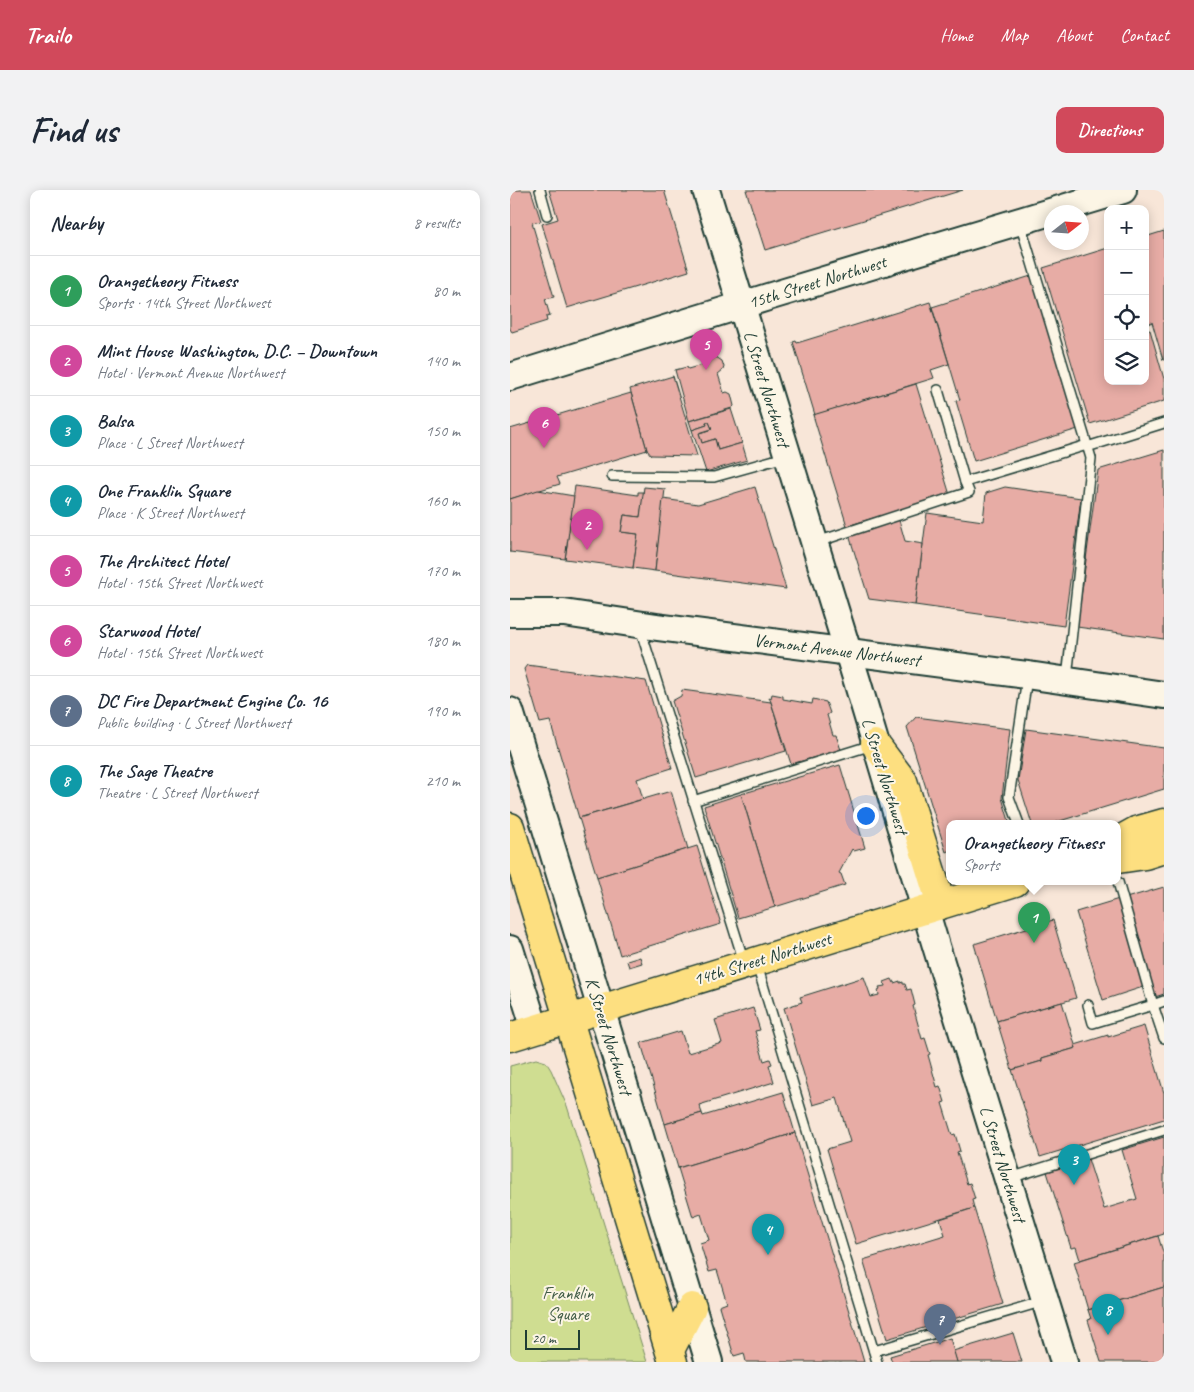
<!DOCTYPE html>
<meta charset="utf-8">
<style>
body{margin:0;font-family:Caveat,sans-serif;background:#f2f2f3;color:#1f2937}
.controls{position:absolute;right:15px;top:15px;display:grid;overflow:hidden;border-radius:10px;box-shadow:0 2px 12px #0003}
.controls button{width:45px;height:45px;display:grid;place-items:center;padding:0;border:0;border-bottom:1px solid #e0e1e3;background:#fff;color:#1f2937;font:25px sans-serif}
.compass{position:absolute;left:534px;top:15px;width:45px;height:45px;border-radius:50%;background:#fff;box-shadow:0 2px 12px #0003;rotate:73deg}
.scale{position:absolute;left:15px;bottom:12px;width:55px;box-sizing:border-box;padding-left:5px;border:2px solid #1f3d34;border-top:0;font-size:14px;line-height:18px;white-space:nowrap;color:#1f3d34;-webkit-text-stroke:4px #fcf5e5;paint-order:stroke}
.you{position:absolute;left:355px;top:625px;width:18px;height:18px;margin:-12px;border:4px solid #fff;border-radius:50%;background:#1a73e8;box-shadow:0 0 0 8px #1a73e833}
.badge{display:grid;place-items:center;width:32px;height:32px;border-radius:50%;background:#d1495b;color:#fff;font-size:16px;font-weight:700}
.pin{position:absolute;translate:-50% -41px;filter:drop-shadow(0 1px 2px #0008)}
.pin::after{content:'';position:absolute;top:26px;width:18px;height:15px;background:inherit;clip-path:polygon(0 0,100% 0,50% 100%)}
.popup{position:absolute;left:436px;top:630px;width:175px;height:65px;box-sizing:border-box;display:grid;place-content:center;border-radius:10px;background:#fff;filter:drop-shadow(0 1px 4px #0005);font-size:16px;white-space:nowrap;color:#747a83}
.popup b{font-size:19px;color:#1f2937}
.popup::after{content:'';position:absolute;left:50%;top:100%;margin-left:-10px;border:10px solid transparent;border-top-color:#fff}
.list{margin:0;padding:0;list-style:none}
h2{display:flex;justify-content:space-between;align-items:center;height:65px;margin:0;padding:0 20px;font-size:21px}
h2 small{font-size:16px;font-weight:400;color:#747a83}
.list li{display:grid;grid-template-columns:32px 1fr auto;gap:15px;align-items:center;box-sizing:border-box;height:70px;padding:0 20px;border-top:1px solid #e0e1e3}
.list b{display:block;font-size:19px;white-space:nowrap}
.list p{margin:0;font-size:16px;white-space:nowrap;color:#747a83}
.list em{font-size:16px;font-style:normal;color:#747a83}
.icon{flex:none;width:28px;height:28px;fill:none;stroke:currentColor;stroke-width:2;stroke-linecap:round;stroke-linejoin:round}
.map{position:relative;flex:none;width:654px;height:1172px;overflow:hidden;border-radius:10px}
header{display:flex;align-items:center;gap:30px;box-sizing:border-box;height:70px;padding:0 25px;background:#d1495b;color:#fff}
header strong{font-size:24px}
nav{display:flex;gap:28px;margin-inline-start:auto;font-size:18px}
.intro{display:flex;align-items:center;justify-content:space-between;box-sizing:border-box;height:120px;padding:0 30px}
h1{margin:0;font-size:35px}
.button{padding:12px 22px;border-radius:10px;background:#d1495b;color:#fff;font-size:18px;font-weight:700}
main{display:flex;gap:30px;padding:0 30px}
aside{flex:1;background:#fff;border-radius:10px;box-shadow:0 2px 12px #0003}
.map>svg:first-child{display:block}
.green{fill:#cfdd91;stroke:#778d62}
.building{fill:#e7aca5;stroke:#1f3d34}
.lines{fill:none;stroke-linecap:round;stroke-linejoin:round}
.lane-casing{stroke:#1f3d34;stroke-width:12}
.secondary-casing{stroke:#1f3d34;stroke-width:30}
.primary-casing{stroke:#1f3d34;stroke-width:31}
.highway-casing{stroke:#1f3d34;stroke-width:31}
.lane{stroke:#fcf5e5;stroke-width:9}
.secondary{stroke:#fcf5e5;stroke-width:26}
.primary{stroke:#fddf80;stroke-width:28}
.highway{stroke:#fddf80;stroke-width:28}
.labels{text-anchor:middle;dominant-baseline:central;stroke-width:4;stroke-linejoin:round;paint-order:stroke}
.street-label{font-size:18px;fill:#1f3d34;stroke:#fcf5e5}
.park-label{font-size:18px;fill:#425d47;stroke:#fcf5e5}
</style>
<header>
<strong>Trailo</strong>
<nav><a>Home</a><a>Map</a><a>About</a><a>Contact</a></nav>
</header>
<div class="intro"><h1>Find us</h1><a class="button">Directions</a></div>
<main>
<aside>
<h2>Nearby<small>8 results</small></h2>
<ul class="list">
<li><span class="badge" style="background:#2e9e5b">1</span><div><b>Orangetheory Fitness</b><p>Sports · 14th Street Northwest</p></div><em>80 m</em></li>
<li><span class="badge" style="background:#d1479c">2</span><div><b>Mint House Washington, D.C. – Downtown</b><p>Hotel · Vermont Avenue Northwest</p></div><em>140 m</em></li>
<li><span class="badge" style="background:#0f9aa8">3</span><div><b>Balsa</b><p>Place · L Street Northwest</p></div><em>150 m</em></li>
<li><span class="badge" style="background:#0f9aa8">4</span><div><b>One Franklin Square</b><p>Place · K Street Northwest</p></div><em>160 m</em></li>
<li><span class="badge" style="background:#d1479c">5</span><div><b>The Architect Hotel</b><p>Hotel · 15th Street Northwest</p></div><em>170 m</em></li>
<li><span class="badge" style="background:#d1479c">6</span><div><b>Starwood Hotel</b><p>Hotel · 15th Street Northwest</p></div><em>180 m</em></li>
<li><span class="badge" style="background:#5c6f8a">7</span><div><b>DC Fire Department Engine Co. 16</b><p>Public building · L Street Northwest</p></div><em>190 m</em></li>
<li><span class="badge" style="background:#0f9aa8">8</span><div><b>The Sage Theatre</b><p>Theatre · L Street Northwest</p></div><em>210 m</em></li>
</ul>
</aside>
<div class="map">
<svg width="654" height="1172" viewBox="0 0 654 1172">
<rect width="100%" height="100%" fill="#f8e6d8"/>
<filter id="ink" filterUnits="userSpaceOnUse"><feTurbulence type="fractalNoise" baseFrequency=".02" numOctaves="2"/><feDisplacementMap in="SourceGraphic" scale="10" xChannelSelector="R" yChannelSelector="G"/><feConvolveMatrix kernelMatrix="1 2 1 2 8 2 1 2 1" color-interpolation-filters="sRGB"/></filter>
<g filter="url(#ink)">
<path class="green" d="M26,869L36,872L41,880L57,916L137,1172H0V876Z"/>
<g class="building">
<path d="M0,0H21L31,31L22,33L44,107L35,109L40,126L36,127L37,131L2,142L0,139Z"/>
<path d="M39,0H154L179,81L57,118L32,34L48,29Z"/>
<path d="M236,0H453L255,60Z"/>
<path d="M654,41V170H653L642,132L638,134L635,123V47Z"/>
<path d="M598,58V191H635V141L640,140L654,189V211L580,234L533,78Z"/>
<path d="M521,86L568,239L464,271L446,211L450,210L422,117Z"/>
<path d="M420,112L439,174L421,180L424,188L305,225L283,152L286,151L287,153Z"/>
<path d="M206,167L212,171L214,177L213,180L208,184L214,203L217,202L221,204L224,216L222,218L179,231L165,180L177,177L178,179L195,174L194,171Z"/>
<path d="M163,186L187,266L141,265L137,260L120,199Z"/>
<path d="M406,194L440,305L337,336L303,225Z"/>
<path d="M121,203L137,260L47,287L50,294L0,309V239Z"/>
<path d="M221,219L232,253L208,260L205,249L192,253L189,243L202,239L199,232H196L197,235L182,240L179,231Z"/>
<path d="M196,232H199L202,239L189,243L192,253L205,249L208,260L232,253L237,270L196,282L182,240L197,235Z"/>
<path d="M654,260V449L567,437L588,280Z"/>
<path d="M65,296L128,305V302H134L130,327L114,325L111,342L128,344L123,378L55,369Z"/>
<path d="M134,297L155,299L145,381L123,378L128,344L111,342L114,325L130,327Z"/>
<path d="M245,297L276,399L145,381L153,309L188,314Z"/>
<path d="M495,297L571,308L554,436L405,415L417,323L473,331L476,303Z"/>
<path d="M28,300L64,306L55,369L0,362V309Z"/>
<path d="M389,330L395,351L413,354L405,415L359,409L339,345Z"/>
<path d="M17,475L136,491L162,578L127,589L133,609L69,628L40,531L30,533L14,479Z"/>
<path d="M172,500L261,512L276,561L186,588L162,511L171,506Z"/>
<path d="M262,504L273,506V509L302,514L303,509L316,512L320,523L317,525L323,545H326L331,560L281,574L261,512L259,507L261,508Z"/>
<path d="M406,527L500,539L492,608L500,634H440V660L436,662L397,537Z"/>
<path d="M516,539L654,558V599L540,634H522L508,590Z"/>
<path d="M330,575L355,658L344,661L342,659L329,683L331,684L335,695L265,717L231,604Z"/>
<path d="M161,601L178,659L87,687L69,628Z"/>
<path d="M231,604L265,717L228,728L194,616Z"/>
<path d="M187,656L211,734L110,765L87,687Z"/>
<path d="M654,697V804L645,807L616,708Z"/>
<path d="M609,709L636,796L593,810L566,722Z"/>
<path d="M543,730L566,808L487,831L464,754Z"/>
<path d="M130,767L132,773L119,777L117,771Z"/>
<path d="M354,787L361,807L369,805L368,800L370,799L369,797L375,796L374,792L382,789L384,793L390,791V793L393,792V794H395L397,800L401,799L405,815L403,816L412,849L415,848L420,864L418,865L427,897L430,896L435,912L432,913L442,945L445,944L450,961L447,962L457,994L460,993L465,1009L462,1010L464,1018L346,1054L317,959L340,952L327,908L303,915L274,818L292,812L290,807Z"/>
<path d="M552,812L566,858L532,868V871L502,880L487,831Z"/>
<path d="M243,818L250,840L245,841L254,871L260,869L262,874L259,875L264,892L189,915L192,923L155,934L131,853L171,841L178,863L212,853L205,830Z"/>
<path d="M634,836L654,903V929L530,967L502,880L532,871V868L566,858L565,855L598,845V847Z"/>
<path d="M273,902L285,943L168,978L155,934L192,923L193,926Z"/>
<path d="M285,943L326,1078L354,1172H236L234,1163L224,1166L209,1116L217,1113L207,1080L199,1082L190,1053L199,1050L191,1024L183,1027L168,978Z"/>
<path d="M654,947V1044L570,1070L566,1057L561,1058L537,982L578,969L594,1019L627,1009L612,960Z"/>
<path d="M464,1018L493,1114L377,1149L353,1070L435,1045L430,1029Z"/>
<path d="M648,1046L654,1065V1097L578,1120L564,1072Z"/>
<path d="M654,1097V1172H591L578,1130L581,1129L578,1120Z"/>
<path d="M503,1143L512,1172H447L443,1161Z"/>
<path d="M440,1148L447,1172H382L380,1166Z"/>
</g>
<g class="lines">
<g class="lane-casing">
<g id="lane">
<path d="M30,0L37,25"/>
<path d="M510,33L581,268L557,488"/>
<path d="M428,200L455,292"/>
<path d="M577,257L654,233"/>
<path d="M102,286L204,287L275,267"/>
<path d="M307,352L459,302L455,292L577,255"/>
<path d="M130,438L234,772"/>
<path d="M183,611L362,555"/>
<path d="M509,634L499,607L517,488"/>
<path d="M247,775L367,1172"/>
<path d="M654,811L643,815L654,848"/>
<path d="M578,815L583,833L643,815L608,692"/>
<path d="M500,988L654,940"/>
<path d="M364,1161L534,1111"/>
</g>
</g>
<g class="secondary-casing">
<g id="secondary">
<path d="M196,0L347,491L426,756L554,1172"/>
<path d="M0,187L258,107L613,0"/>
<path d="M0,423H54L147,437L517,485L654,505"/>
<path d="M0,521L199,1172"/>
<path d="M0,759L25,839"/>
</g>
</g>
<g class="primary-casing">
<g id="primary">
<path d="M365,554L393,591L431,714"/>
<path d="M608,651L626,641L654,633"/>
<path d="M608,669L635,665L654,659"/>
<path d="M0,847L505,692"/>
</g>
</g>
<g class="highway-casing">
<g id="highway">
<path d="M0,637L163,1172"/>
<path d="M160,1160L182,1117"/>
</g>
</g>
<use href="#lane" class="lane"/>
<use href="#secondary" class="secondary"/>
<use href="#primary" class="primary"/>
<use href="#highway" class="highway"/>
</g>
</g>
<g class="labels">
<g class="street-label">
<text transform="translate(307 92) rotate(-17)">15th Street Northwest</text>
<text transform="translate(257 199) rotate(73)">L Street Northwest</text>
<text transform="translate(327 460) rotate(7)">Vermont Avenue Northwest</text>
<text transform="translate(375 586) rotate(73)">L Street Northwest</text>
<text transform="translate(252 769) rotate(-17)">14th Street Northwest</text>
<text transform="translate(99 846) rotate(73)">K Street Northwest</text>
<text transform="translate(493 974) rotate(73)">L Street Northwest</text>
</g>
<g class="park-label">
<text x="58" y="1103">Franklin<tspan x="58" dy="21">Square</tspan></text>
</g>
</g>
</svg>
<div class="controls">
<button>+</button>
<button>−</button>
<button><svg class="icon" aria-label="locate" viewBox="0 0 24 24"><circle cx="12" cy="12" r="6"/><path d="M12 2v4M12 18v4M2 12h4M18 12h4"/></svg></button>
<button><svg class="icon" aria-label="layers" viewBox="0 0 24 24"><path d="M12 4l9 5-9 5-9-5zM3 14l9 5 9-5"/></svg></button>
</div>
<svg class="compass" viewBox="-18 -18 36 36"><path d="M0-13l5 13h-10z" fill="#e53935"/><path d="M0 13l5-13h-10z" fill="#747a83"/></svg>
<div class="scale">20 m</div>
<div class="you"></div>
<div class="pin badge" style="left:524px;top:753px;background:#2e9e5b">1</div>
<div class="popup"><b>Orangetheory Fitness</b>Sports</div>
<div class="pin badge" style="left:77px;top:360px;background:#d1479c">2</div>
<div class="pin badge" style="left:564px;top:995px;background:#0f9aa8">3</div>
<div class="pin badge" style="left:258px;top:1065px;background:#0f9aa8">4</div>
<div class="pin badge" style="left:196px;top:180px;background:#d1479c">5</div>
<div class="pin badge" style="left:34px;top:258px;background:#d1479c">6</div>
<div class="pin badge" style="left:430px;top:1155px;background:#5c6f8a">7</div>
<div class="pin badge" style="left:598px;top:1145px;background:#0f9aa8">8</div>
</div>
</main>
